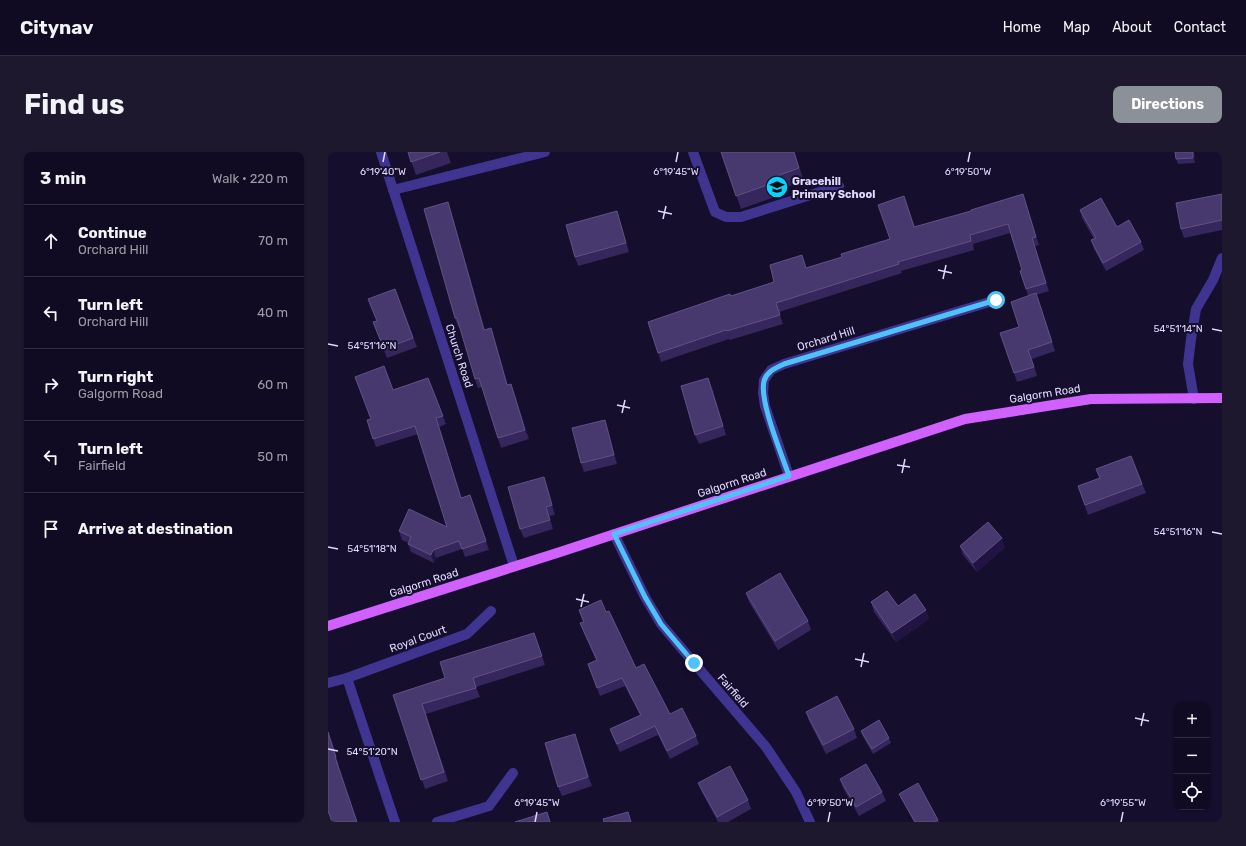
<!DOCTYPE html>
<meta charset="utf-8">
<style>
body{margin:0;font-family:Rubik,sans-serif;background:#1e182f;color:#f1f3f6}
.controls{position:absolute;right:12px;bottom:12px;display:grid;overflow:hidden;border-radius:8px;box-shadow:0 1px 3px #0004}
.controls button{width:36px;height:36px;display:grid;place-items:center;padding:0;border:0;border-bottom:1px solid #302b40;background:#100a22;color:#f1f3f6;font:20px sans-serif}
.stop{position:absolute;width:12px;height:12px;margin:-9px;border:3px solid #4fc3f7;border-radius:50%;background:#fff}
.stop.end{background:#4fc3f7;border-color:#fff;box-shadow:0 1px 4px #0008}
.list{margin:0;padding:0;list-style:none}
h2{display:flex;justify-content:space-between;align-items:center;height:52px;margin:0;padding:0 16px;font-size:17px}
h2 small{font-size:13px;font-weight:400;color:#9c9aa5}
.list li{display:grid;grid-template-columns:26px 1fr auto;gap:12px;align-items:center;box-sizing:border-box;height:72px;padding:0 16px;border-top:1px solid #302b40}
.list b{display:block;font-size:15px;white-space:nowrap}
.list p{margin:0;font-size:13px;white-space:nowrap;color:#9c9aa5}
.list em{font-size:13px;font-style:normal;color:#9c9aa5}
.icon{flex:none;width:22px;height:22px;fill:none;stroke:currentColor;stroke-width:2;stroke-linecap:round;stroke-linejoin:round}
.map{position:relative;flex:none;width:894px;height:670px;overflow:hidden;border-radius:8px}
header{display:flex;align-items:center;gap:24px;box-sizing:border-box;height:56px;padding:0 20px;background:#100a22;border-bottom:1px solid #302b40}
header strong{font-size:19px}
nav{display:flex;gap:22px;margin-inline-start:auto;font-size:14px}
.intro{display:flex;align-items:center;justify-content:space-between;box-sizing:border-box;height:96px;padding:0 24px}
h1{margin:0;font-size:28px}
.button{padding:10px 18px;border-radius:8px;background:#8c9099;color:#fff;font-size:14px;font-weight:700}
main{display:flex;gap:24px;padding:0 24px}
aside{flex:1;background:#100a22;border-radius:8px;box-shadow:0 1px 3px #0004}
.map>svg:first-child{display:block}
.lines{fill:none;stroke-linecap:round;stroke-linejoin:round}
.lane{stroke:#3f3591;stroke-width:10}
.street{stroke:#3f3591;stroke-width:10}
.primary{stroke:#d061ff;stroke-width:10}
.wall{fill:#35265c}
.shaded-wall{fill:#211442}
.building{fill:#47396e;stroke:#605284}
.route{stroke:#4fc3f7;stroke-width:5}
.ticks{fill:none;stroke:#e1daff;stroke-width:1.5}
.labels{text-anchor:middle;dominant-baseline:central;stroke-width:4;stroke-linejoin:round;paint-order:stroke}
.poi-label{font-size:11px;font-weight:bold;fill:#e1daff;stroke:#160e2d;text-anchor:start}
.street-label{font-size:11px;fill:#e1daff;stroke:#160e2d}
.ticks-label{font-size:10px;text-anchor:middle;fill:#e1daff;stroke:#160e2d;stroke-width:4;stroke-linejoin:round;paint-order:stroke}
</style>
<header>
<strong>Citynav</strong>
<nav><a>Home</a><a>Map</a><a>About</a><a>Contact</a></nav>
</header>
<div class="intro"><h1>Find us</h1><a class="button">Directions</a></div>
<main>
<aside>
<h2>3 min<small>Walk · 220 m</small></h2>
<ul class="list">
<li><svg class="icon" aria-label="ahead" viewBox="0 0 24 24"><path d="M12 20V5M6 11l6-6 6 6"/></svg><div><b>Continue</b><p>Orchard Hill</p></div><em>70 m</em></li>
<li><svg class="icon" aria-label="left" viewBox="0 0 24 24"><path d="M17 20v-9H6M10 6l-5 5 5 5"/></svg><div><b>Turn left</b><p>Orchard Hill</p></div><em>40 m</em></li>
<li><svg class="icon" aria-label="right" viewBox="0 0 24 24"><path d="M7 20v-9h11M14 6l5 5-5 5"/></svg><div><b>Turn right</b><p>Galgorm Road</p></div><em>60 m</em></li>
<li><svg class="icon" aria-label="left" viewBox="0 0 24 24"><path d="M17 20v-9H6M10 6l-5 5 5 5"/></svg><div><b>Turn left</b><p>Fairfield</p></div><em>50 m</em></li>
<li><svg class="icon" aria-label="arrive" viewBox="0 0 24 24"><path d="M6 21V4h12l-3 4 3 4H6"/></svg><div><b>Arrive at destination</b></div></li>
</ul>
</aside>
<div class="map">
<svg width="894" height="670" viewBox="0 0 894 670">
<rect width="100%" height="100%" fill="#160e2d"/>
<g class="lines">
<g class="lane">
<path d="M365,0L387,60L398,65H413L511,34"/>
<path d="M65,38L217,0"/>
<path d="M866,247L860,212L863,187L868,157L885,128L894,106"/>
</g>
<g class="street">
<path d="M53,0L186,414"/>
<path d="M461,324L437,254L435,241L436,228L443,218L456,212L668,148"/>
<path d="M286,382L317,445L333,472L366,511L438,595L468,640L482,670"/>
<path d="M19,526L67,670"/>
<path d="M0,531L19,526L139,482L163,459"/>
<path d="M109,670L161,654L185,621"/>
</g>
<path class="primary" d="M0,474L229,401L637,267L763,247L894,246"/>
</g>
<g class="wall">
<path d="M80,0H119L123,11L88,23Z"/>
<path d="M393,0H466L476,29L450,38L452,43L413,57Z"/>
<path d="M866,0L867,11L850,12L848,7Z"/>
<path d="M695,42L711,93L707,94L721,139L708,143L727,199L704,207L709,224L689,230L686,221L691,175L700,144L698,137L694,118L682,81L645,92L646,98L573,119L574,121L451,160L455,172L402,188L401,187L333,210L320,170L446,130L479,116L514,105L562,87L576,44L587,75L643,59Z"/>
<path d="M894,42V78L856,86L853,77Z"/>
<path d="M120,50L123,60L157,178L166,185L180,233L183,232L201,287L173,296L154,235L150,236L147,227L132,175H130L127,166Z"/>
<path d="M752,58L789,75L813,90L816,98L778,119L766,97L763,88L766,87L754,66Z"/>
<path d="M292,69L301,100L250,114L247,105Z"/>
<path d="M67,137L89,195L59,206L45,170L48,169Z"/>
<path d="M100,226L118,272L111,275L133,346L142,343L161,398L137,405L134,397L108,406L106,411L83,400L80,392L81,391L74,388L71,379L119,375L90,282L48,295L39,268L43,267L65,238Z"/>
<path d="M384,235L398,283L371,292L367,283Z"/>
<path d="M280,277L289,312L256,320L253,311Z"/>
<path d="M803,304L818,341L760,363L750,334L772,326Z"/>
<path d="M219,334L227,363L221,364L225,377L196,386L192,377Z"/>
<path d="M632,394L677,395L649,420L635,403Z"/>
<path d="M418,441L480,469L483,478L450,498L421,450Z"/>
<path d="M543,450L598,458L601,467L568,490L546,460Z"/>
<path d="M251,458L278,460L308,516L342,562L368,584L371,592L342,607L330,583L292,600L285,586L282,577L312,563L297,534L272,544L260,512L268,508L255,479L252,471L255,470Z"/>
<path d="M206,481L217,513L148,535L152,545L98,562L120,629L97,637L65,543L117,526Z"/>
<path d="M478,560L526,577L529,586L498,602L481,569Z"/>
<path d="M0,579L11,614H10L0,659Z"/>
<path d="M533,579L561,586L563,591L545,602L534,583Z"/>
<path d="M250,591L264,634L234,644L230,635Z"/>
<path d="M512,627L554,640L558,649L531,664L515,636Z"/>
<path d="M370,631L420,648L423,657L400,670H390L374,640Z"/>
<path d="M571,642L610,668L611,670H586L573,646Z"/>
</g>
<g class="shaded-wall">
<path d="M865,0H866L867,11L865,6Z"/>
<path d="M695,42L698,50L711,93L708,85Z"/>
<path d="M120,50L123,60L160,187L156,178Z"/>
<path d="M704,86L707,94L721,139L718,131Z"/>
<path d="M163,176L166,185L183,243L179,233Z"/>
<path d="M380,226L384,235L398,283L395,274Z"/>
<path d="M183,232L186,241L201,287L197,278Z"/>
<path d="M108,266L111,275L136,355L133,346Z"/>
<path d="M277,268L280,277L289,312L286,303Z"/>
<path d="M216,325L219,334L227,363L224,353Z"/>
<path d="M674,386L677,395L649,420L645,411Z"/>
<path d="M105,398L108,406L106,411L103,403Z"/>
<path d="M598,458L601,467L568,490L564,481Z"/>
<path d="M247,582L250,591L264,634L260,625Z"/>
</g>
<g class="building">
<path d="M80,0H112L83,10Z"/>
<path d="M393,0H466L471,16L446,25L448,30L408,44Z"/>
<path d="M847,0H865V6L848,7Z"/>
<path d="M695,42L708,85L704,86L718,131L698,137L692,119L694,118L680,72L642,83L643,89L570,110L571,112L448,151L452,163L399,179L398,178L330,201L320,170L402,142L403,144L446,130L442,113L474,103L478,116L514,105L513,102L562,87L550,53L576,44L586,75L643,59V58Z"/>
<path d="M894,42V68L853,77L848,51Z"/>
<path d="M773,46L789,75L801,68L813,90L775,111L763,88L768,86L752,58Z"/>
<path d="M120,50L156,178L163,176L179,233L183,232L197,278L170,286L151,226L147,227L129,166H127L96,57Z"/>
<path d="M289,59L298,91L247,105L238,73Z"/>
<path d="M67,137L85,186L56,197L45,170L49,169L40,147Z"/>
<path d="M708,141L724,190L700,198L706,215L686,221L672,181L691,175L683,150Z"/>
<path d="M56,214L65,238L100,226L115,264L108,266L133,346L142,343L158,389L134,397L131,389L105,398L103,403L80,392L83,385L71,379L81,357L119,375L87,274L45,287L39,268L43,267L27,225Z"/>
<path d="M380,226L395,274L367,283L353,234Z"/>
<path d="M277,268L286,303L253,311L244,276Z"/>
<path d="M803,304L814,332L757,353L750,334L772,326L768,317Z"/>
<path d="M216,325L224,353L218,355L222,368L192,377L180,335Z"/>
<path d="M660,370L674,386L645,411L632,394Z"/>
<path d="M452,421L480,469L447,489L418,441Z"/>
<path d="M559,439L570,454L587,442L598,458L564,481L543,450Z"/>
<path d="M273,448L278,460L281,459L308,516L316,512L342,562L354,556L368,584L339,599L327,574L289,592L282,577L313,563L294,526L269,536L260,512L269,508L252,471L256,470L251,458Z"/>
<path d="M206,481L214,504L145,526L148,536L94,552L116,620L93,628L65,543L117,526L112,510Z"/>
<path d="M509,544L526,577L495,593L478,560Z"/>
<path d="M551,568L561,586L544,597L533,579Z"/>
<path d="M0,580L8,605H7L29,670H4L0,659Z"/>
<path d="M247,582L260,625L230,635L217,591Z"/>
<path d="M538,612L554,640L528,655L512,627Z"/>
<path d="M402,614L420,648L389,665L370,631Z"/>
<path d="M590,631L610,668L607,670H587L571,642Z"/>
<path d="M219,660L222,670H187Z"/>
<path d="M300,660L303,670H276L275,667Z"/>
</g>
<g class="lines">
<path class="route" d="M366,511L333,472L317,445L286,382L461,324C454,303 431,249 436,229C439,219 448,216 456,212L668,148"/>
</g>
<path class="ticks" d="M55,10L57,0M348,10L350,0M640,10L642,0M330,59L344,62M335,67L338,54M610,118L624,121M615,127L618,113M884,177L894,179M0,192L10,194M289,253L302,256M294,261L297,248M569,313L582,315M574,321L577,307M884,380L894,382M0,395L10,397M248,447L261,450M253,455L256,442M527,507L541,510M533,515L536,501M807,566L821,569M813,574L816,561M0,597L10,599M207,670L209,660M500,670L502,660M793,670L795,660"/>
<defs>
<g id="school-disc" transform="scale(1.15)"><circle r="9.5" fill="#06d4ff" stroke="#160e2d"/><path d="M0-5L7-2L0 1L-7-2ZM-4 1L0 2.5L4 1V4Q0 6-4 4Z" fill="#111"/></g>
</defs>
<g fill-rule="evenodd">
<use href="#school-disc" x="449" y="35"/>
</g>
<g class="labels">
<g class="poi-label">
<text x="464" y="29">Gracehill<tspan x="464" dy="13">Primary School</tspan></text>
</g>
<g class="street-label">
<text transform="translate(498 187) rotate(-17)">Orchard Hill</text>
<text transform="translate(131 204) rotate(72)">Church Road</text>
<text transform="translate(717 242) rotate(-9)">Galgorm Road</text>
<text transform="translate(404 331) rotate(-18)">Galgorm Road</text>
<text transform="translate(96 431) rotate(-18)">Galgorm Road</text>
<text transform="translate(90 487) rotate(-20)">Royal Court</text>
<text transform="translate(405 539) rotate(49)">Fairfield</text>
</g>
</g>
<g class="ticks-label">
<text x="55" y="23">6°19'40"W</text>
<text x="348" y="23">6°19'45"W</text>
<text x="640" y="23">6°19'50"W</text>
<text x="850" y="180">54°51'14"N</text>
<text x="44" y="197">54°51'16"N</text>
<text x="850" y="383">54°51'16"N</text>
<text x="44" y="400">54°51'18"N</text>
<text x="44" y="603">54°51'20"N</text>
<text x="209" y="654">6°19'45"W</text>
<text x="502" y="654">6°19'50"W</text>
<text x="795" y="654">6°19'55"W</text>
</g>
</svg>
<div class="controls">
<button>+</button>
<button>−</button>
<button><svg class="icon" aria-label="locate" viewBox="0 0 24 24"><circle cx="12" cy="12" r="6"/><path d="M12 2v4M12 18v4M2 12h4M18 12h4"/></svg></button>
</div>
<div class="stop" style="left:668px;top:148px"></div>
<div class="stop end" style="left:366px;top:511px"></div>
</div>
</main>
